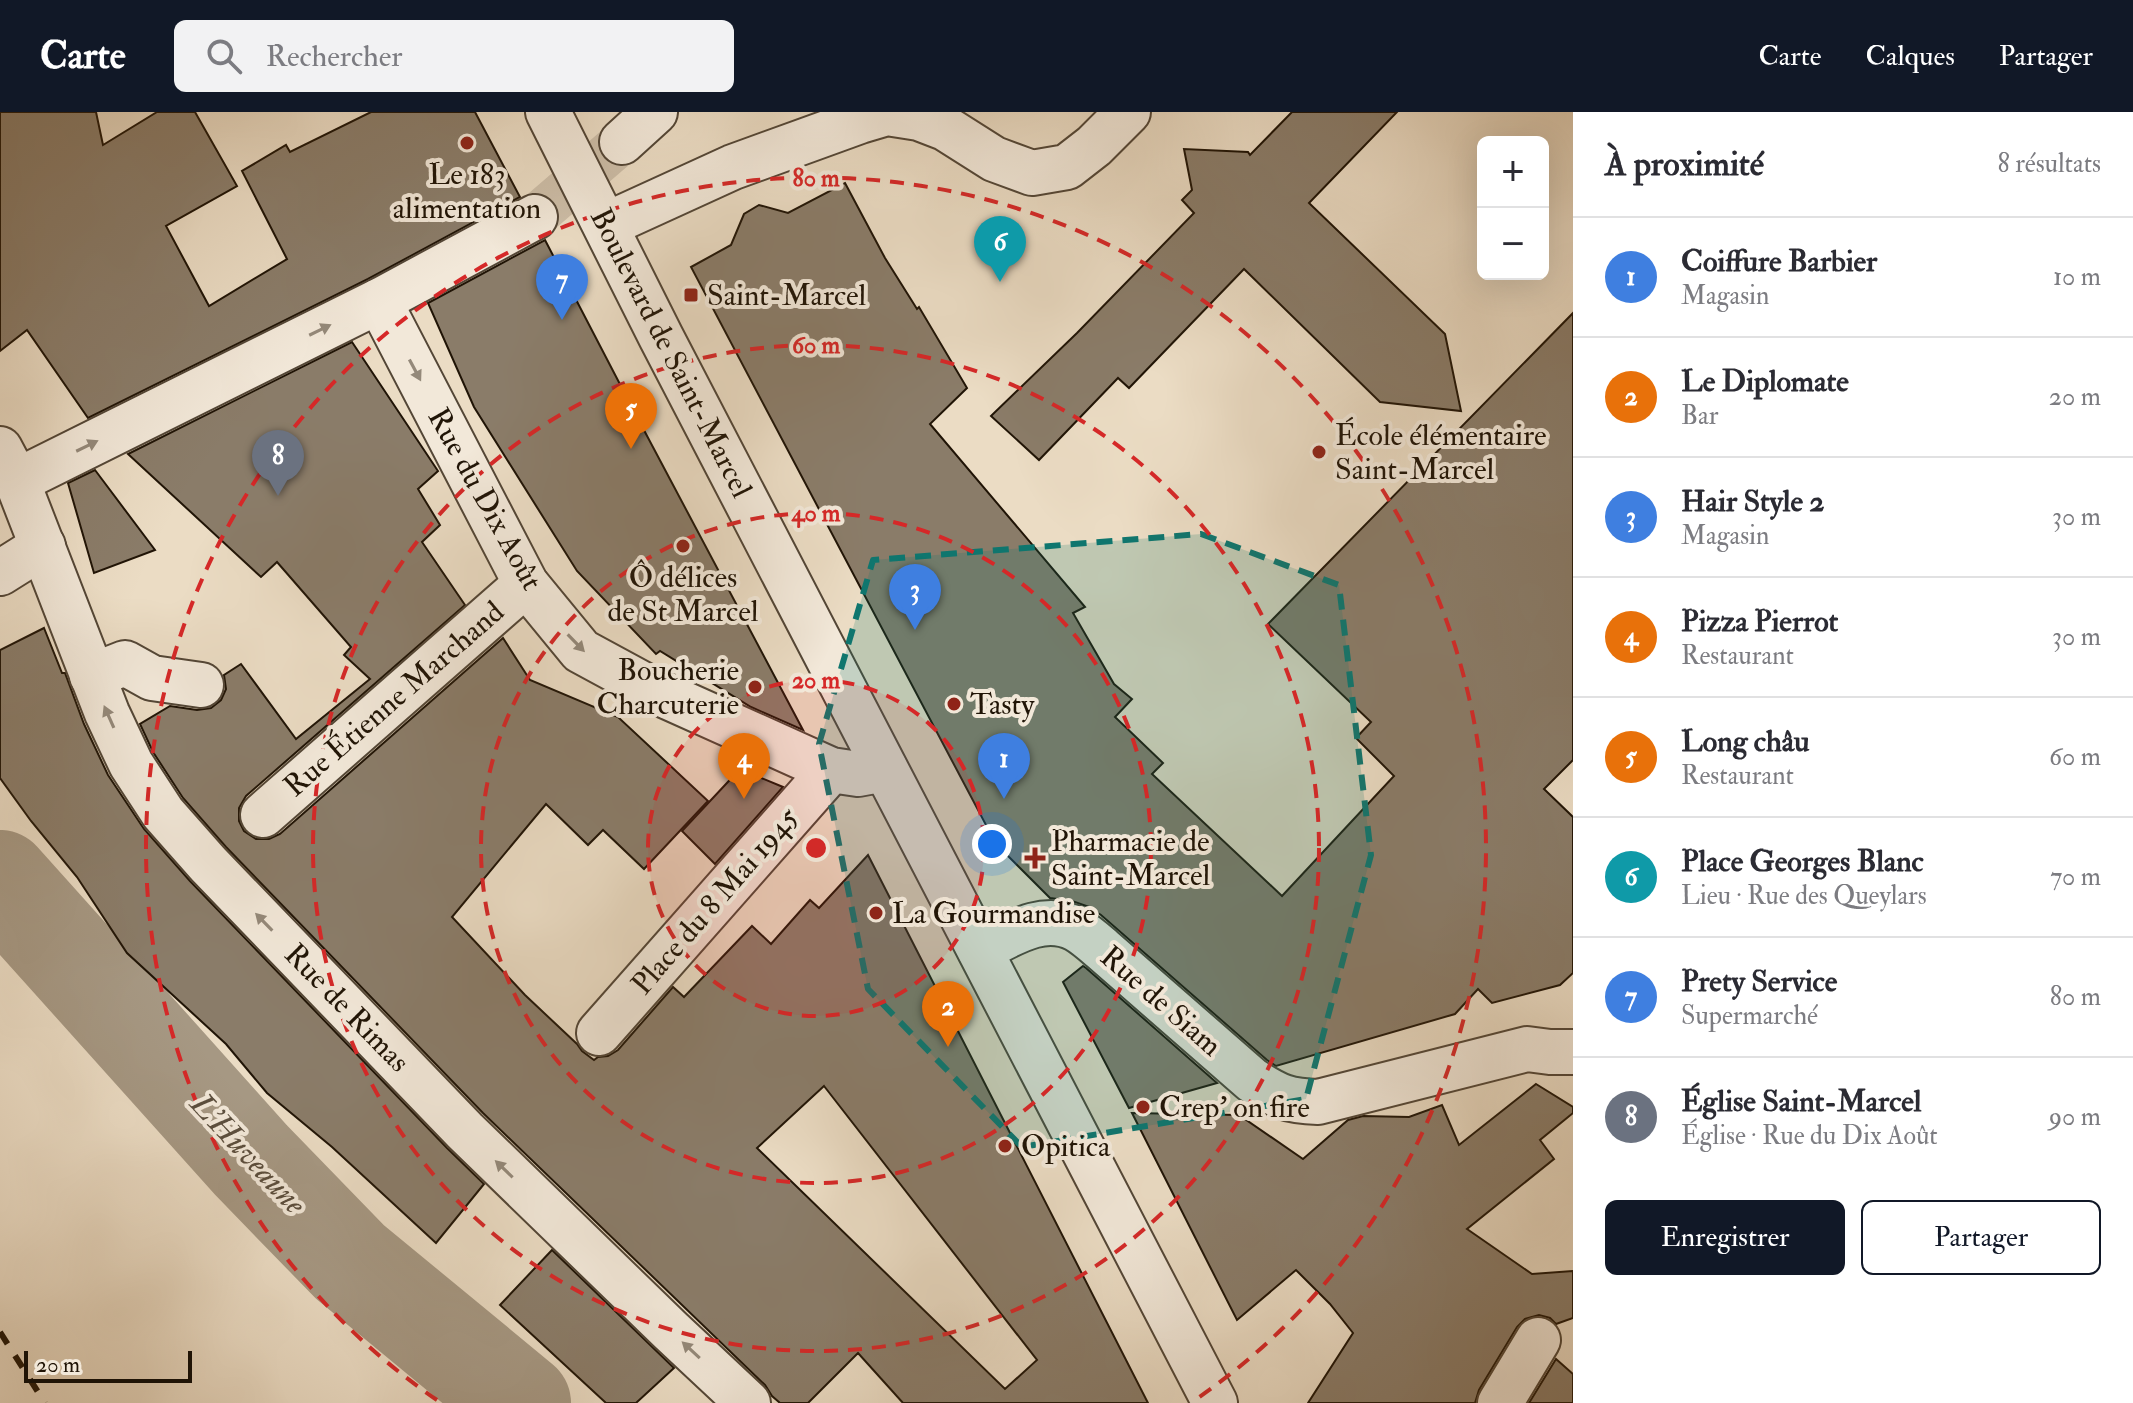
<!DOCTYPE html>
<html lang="fr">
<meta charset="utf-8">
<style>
body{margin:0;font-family:"IM FELL Double Pica",serif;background:#f2f2f3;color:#2b2b33}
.controls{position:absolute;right:24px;top:24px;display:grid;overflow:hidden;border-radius:12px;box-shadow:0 8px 32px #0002}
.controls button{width:72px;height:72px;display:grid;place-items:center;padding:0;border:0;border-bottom:2px solid #e1e1e2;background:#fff;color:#2b2b33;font:40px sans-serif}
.scale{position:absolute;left:24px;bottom:20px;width:168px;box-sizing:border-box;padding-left:8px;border:4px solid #201406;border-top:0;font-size:22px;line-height:28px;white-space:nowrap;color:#201406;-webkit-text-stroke:6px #f2e8d9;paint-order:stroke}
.you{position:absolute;left:992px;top:732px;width:28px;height:28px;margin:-20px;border:6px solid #fff;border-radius:50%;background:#1a73e8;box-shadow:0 0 0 12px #1a73e833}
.badge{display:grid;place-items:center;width:52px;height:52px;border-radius:50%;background:#111827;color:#fff;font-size:26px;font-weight:700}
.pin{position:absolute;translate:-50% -66px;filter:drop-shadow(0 2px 4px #0008)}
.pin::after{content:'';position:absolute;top:42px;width:28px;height:24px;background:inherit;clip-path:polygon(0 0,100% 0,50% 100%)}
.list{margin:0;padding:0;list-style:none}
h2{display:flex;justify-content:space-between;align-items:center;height:104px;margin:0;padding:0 32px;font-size:34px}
h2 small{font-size:26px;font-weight:400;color:#7c7c81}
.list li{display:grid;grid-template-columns:52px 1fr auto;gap:24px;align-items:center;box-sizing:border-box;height:120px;padding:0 32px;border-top:2px solid #e1e1e2}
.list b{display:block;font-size:30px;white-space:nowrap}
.list p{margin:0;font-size:26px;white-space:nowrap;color:#7c7c81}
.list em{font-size:26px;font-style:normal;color:#7c7c81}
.actions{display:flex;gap:16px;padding:24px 32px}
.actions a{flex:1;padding:18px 0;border:2px solid #111827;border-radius:12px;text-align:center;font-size:28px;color:#111827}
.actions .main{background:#111827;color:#fff}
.icon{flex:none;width:44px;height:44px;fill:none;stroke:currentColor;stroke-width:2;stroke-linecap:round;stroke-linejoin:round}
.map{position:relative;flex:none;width:1573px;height:1291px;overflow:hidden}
header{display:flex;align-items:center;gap:48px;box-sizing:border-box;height:112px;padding:0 40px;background:#111827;color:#fff}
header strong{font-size:38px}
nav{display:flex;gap:44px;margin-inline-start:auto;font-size:28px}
.search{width:560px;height:72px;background:#f2f2f3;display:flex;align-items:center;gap:20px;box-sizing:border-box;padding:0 28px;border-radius:12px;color:#7c7c81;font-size:30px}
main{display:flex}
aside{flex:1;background:#fff}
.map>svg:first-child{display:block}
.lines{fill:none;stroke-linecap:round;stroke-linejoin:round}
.river{stroke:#a69883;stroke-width:100}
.building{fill:#8a7c69;stroke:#201406;stroke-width:2;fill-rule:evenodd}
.minor-tunnel{stroke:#cdbea8;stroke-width:44;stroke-dasharray:44 22;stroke-linecap:butt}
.minor-casing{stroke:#534636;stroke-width:48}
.minor{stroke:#f2e8d9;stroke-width:44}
.rail{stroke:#201406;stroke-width:6;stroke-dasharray:14 14;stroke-linecap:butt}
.oneway{fill:#94897a}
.marked{fill:#0f766e;fill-opacity:0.2;stroke:#0f766e;stroke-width:6;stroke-dasharray:16 10;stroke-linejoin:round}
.ring{fill:none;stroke:#d62828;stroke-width:4;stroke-dasharray:14 10}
.poi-dot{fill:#8f2418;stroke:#f2e8d9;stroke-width:3}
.labels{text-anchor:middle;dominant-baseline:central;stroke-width:8;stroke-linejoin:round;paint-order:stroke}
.poi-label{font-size:30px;fill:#201406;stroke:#f2e8d9;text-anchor:start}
.street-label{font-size:30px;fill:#201406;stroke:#f2e8d9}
.water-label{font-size:32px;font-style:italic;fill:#5c4f3e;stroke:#f2e8d9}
.centre{fill:#d62828;stroke:#f2e8d9;stroke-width:4}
.ring-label{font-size:24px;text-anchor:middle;font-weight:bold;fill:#d62828;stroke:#f2e8d9;stroke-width:8;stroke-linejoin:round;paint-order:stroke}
</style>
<header>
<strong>Carte</strong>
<div class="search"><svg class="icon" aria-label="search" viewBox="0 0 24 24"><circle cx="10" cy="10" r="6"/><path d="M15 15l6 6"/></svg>Rechercher</div>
<nav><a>Carte</a><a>Calques</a><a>Partager</a></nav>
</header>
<main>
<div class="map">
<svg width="1573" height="1291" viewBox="0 0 1573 1291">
<rect width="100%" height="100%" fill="#ebdcc4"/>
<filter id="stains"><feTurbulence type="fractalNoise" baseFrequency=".0025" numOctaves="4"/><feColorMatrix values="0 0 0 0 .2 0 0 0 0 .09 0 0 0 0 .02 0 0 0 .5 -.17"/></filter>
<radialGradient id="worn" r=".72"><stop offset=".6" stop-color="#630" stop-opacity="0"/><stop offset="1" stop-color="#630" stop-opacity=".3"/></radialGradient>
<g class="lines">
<path class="river" d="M0,768L251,1048L350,1150L521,1291"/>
</g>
<g class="building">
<path d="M0,0H96L103,33L157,0H195L237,74L166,114L209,194L287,147L242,59L286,33L290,40L371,0H475L520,85L368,167L88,306L27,218L0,239Z"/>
<path d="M1292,0H1397L1309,91L1445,222L1461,299L1380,290L1244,157L1129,276L1118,266L1039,348L991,304L1077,221L1194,101L1182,88L1192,78L1184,37L1248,40L1250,43Z"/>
<path d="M845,71L885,146L917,197L919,195L967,276L930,312L1085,495L1073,501L1114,572L1132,587L1115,605L1163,651L1152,662L1282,784L1394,664L1356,626L1371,610L1268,512L1573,201V648L1544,677L1573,705V861L1560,873L1492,891L1478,877L1455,902L1276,954L1267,948L1101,803L1089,795L1072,789L1050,786L996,732L691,155L731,133L744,102L759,93L788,101Z"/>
<path d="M545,128L637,305L803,618L751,595L660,539L656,542L577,459L474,295L428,191Z"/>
<path d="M352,230L438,359L418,377L440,413L422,430L465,493L246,684L239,696V709L244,719L256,727H269L280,722L503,526L530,568L618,605L708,689L644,757L603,718L588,733L546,692L452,805L525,883L577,932L582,939L594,948L598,945L608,944L618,938L673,875L684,885L752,814L771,832L810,788L819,796L868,743L1148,1291H903L858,1241L808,1291H780L772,1284L765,1273L483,1001L226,735L183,686L153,640L140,612L170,594L197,598L211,596L221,588L226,577L224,563L241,552L296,627L370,567L344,543L351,535L277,450L261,465L128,342ZM824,974L1037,1248L1005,1277L757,1036Z"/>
<path d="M95,358L155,438L94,461L68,371Z"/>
<path d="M44,516L62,561H65L84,612L108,663L144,717L190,769L447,1036L484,1072L436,1131L332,1035L267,981L226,932L127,841L77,765L31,709L0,666V538Z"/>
<path d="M740,657L783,675L715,752L682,719Z"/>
<path d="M1083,854L1086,856L1217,971L1129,996L1063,870Z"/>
<path d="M1536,972L1573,995V1001L1540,1028L1554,1047L1467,1117L1532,1162L1573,1159V1206L1556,1212L1550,1206L1539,1203L1525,1207L1517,1215L1479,1278L1475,1291H1308L1353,1221L1330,1192L1296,1158L1237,1208L1132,1001L1239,1003L1303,1047L1348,1008L1363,1004L1409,1005L1442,993L1459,1033Z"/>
<path d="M552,1138L674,1256L636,1291H606L500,1193Z"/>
<path d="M1556,1247L1573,1262V1291H1529Z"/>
</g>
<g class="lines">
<path class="minor-tunnel" d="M535,105L622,30"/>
<g class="minor-casing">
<g id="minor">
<path d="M548,0L661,225L1215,1291"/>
<path d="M622,30L655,0"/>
<path d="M606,113L733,55L860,9L887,1L919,6L945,16L994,47L1032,61L1067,55L1094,34L1128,0"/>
<path d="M379,189L526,472L581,539L653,578L831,658L858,662L885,657"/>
<path d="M0,337L17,369L107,601L131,652L163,701L208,752L465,1019L671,1219L748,1291"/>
<path d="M17,369L379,189L535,105"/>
<path d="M0,461L43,434"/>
<path d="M92,564L125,551L152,566L201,573"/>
<path d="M263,703L526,472"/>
<path d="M980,838C1010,823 1042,800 1076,817C1085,822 1094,830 1102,837L1252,968C1278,985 1288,989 1318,990L1527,937L1550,940H1573"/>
<path d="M599,921L831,658"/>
<path d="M1500,1291L1538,1228"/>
</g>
</g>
<use href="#minor" class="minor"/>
<path class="rail" d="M0,1220L45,1291"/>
</g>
<defs><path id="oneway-solid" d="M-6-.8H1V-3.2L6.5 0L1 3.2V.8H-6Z" transform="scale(2)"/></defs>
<g class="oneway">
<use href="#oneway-solid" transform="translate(320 218) rotate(-26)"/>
<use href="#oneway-solid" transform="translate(415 258) rotate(62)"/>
<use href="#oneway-solid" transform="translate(87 334) rotate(-26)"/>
<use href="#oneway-solid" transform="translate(576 531) rotate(46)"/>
<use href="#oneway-solid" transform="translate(109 605) rotate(-114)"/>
<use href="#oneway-solid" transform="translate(264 810) rotate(-134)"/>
<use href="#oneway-solid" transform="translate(504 1057) rotate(-136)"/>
<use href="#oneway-solid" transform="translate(691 1238) rotate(-137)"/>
</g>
<path class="marked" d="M1201,422L1339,473L1371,743L1306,987L1022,1035L868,877L819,632L873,448Z"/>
<circle cx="816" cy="736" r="168" fill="#d62828" fill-opacity=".12"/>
<g class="ring">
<circle cx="816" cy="736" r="168"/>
<circle cx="816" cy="736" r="335"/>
<circle cx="816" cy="736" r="503"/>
<path d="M437 1288A670 670 0 1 1 1195 1288"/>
</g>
<g class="poi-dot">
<circle cx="467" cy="31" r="8"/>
<rect x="683" y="175" width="16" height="16" rx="4"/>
<circle cx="1319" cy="340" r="8"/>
<circle cx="683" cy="434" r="8"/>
<circle cx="755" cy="575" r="8"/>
<circle cx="954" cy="592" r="8"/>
<path d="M1031 734h8v8h8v8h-8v8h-8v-8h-8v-8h8z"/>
<circle cx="876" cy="801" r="8"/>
<circle cx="1143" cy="995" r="8"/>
<circle cx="1005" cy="1034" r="8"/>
</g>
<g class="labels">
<g class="poi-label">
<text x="467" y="62" text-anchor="middle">Le 183<tspan x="467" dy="34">alimentation</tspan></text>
<text x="707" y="183">Saint-Marcel</text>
<text x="1335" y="323">École élémentaire<tspan x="1335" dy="34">Saint-Marcel</tspan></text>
<text x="683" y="465" text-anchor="middle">Ô délices<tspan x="683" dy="34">de St Marcel</tspan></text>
<text x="739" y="558" text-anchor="end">Boucherie<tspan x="739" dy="34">Charcuterie</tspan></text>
<text x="970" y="592">Tasty</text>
<text x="1051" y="729">Pharmacie de<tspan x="1051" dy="34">Saint-Marcel</tspan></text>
<text x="892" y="801">La Gourmandise</text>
<text x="1159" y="995">Crep' on fire</text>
<text x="1021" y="1034">Opitica</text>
</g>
<g class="street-label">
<text transform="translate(671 241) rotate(63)">Boulevard de Saint-Marcel</text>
<text transform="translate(485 387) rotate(61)">Rue du Dix Août</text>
<text transform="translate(394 587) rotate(-41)">Rue Étienne Marchand</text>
<text transform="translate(715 789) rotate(-49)">Place du 8 Mai 1945</text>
<text transform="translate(1161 889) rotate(41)">Rue de Siam</text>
<text transform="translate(347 896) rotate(46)">Rue de Rimas</text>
</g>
<g class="water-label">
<text transform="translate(248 1042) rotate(47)">L'Huveaune</text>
</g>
</g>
<circle cx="816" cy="736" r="12" class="centre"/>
<g class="ring-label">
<text x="816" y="74">80 m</text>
<text x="816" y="241">60 m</text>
<text x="816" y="409">40 m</text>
<text x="816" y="576">20 m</text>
</g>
<rect width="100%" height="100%" filter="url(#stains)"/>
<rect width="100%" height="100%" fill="url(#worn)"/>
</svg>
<div class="controls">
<button>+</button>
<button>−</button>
</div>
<div class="scale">20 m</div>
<div class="you"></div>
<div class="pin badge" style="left:1004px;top:687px;background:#3f7fe0">1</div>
<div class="pin badge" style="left:948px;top:935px;background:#e8710a">2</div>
<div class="pin badge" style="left:915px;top:518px;background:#3f7fe0">3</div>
<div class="pin badge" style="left:744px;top:687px;background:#e8710a">4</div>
<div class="pin badge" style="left:631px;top:337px;background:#e8710a">5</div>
<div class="pin badge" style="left:1000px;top:170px;background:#0f9aa8">6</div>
<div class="pin badge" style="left:562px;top:208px;background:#3f7fe0">7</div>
<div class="pin badge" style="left:278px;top:384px;background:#6b7280">8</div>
</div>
<aside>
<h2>À proximité<small>8 résultats</small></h2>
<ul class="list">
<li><span class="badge" style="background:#3f7fe0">1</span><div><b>Coiffure Barbier</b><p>Magasin</p></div><em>10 m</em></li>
<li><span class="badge" style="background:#e8710a">2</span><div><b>Le Diplomate</b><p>Bar</p></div><em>20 m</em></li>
<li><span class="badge" style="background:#3f7fe0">3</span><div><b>Hair Style 2</b><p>Magasin</p></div><em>30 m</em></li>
<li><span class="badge" style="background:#e8710a">4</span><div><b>Pizza Pierrot</b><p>Restaurant</p></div><em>30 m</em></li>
<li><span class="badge" style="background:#e8710a">5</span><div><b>Long châu</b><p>Restaurant</p></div><em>60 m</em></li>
<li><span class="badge" style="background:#0f9aa8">6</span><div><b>Place Georges Blanc</b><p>Lieu · Rue des Queylars</p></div><em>70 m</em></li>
<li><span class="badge" style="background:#3f7fe0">7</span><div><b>Prety Service</b><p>Supermarché</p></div><em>80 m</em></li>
<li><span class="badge" style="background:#6b7280">8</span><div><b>Église Saint-Marcel</b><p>Église · Rue du Dix Août</p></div><em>90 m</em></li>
</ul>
<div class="actions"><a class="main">Enregistrer</a><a>Partager</a></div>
</aside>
</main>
